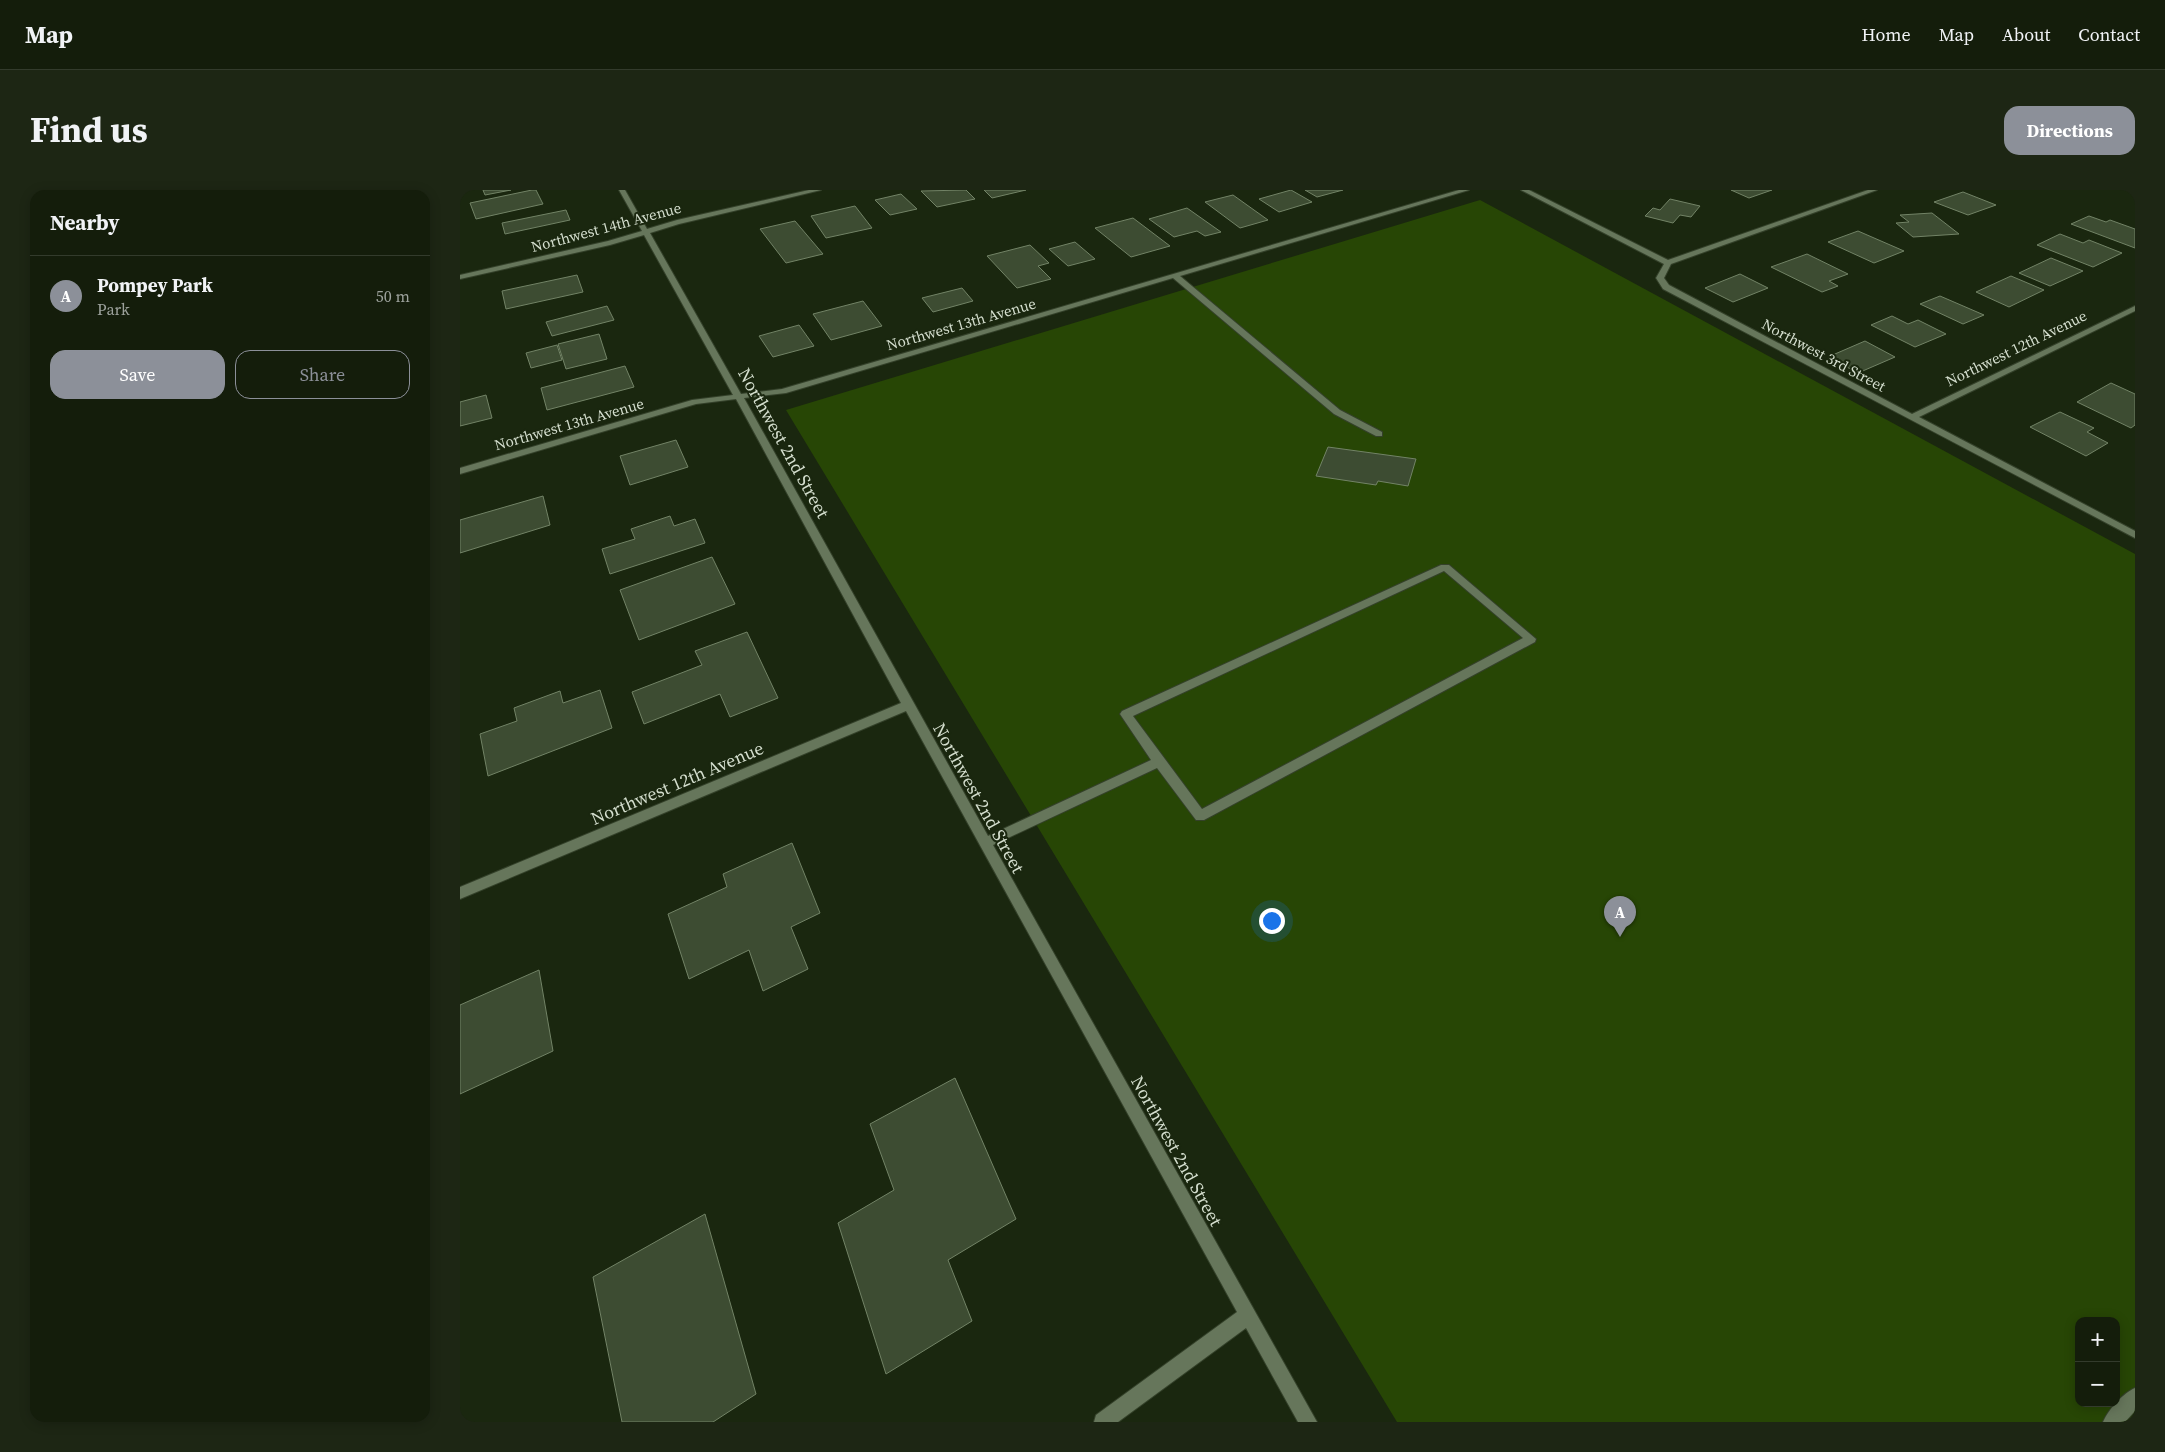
<!DOCTYPE html>
<meta charset="utf-8">
<style>
body{margin:0;font-family:"Source Serif 4",serif;background:#1d2614;color:#f1f3f6}
.controls{position:absolute;right:15px;bottom:15px;display:grid;overflow:hidden;border-radius:10px;box-shadow:0 2px 12px #0003}
.controls button{width:45px;height:45px;display:grid;place-items:center;padding:0;border:0;border-bottom:1px solid #333b2c;background:#141d0b;color:#f1f3f6;font:25px sans-serif}
.you{position:absolute;left:811px;top:730px;width:18px;height:18px;margin:-12px;border:4px solid #fff;border-radius:50%;background:#1a73e8;box-shadow:0 0 0 8px #1a73e833}
.badge{display:grid;place-items:center;width:32px;height:32px;border-radius:50%;background:#8c9099;color:#fff;font-size:16px;font-weight:700}
.pin{position:absolute;translate:-50% -41px;filter:drop-shadow(0 1px 2px #0008)}
.pin::after{content:'';position:absolute;top:26px;width:18px;height:15px;background:inherit;clip-path:polygon(0 0,100% 0,50% 100%)}
.list{margin:0;padding:0;list-style:none}
h2{display:flex;justify-content:space-between;align-items:center;height:65px;margin:0;padding:0 20px;font-size:21px}
h2 small{font-size:16px;font-weight:400;color:#9da29d}
.list li{display:grid;grid-template-columns:32px 1fr auto;gap:15px;align-items:center;box-sizing:border-box;height:80px;padding:0 20px;border-top:1px solid #333b2c}
.list b{display:block;font-size:19px;white-space:nowrap}
.list p{margin:0;font-size:16px;white-space:nowrap;color:#9da29d}
.list em{font-size:16px;font-style:normal;color:#9da29d}
.actions{display:flex;gap:10px;padding:15px 20px}
.actions a{flex:1;padding:11px 0;border:1px solid #8c9099;border-radius:15px;text-align:center;font-size:18px;color:#8c9099}
.actions .main{background:#8c9099;color:#fff}
.map{position:relative;flex:none;width:1675px;height:1232px;overflow:hidden;border-radius:15px}
header{display:flex;align-items:center;gap:30px;box-sizing:border-box;height:70px;padding:0 25px;background:#141d0b;border-bottom:1px solid #333b2c}
header strong{font-size:24px}
nav{display:flex;gap:28px;margin-inline-start:auto;font-size:18px}
.intro{display:flex;align-items:center;justify-content:space-between;box-sizing:border-box;height:120px;padding:0 30px}
h1{margin:0;font-size:35px}
.button{padding:12px 22px;border-radius:15px;background:#8c9099;color:#fff;font-size:18px;font-weight:700}
main{display:flex;gap:30px;padding:0 30px}
aside{flex:1;background:#141d0b;border-radius:15px;box-shadow:0 2px 12px #0003}
.map>svg:first-child{display:block}
.green{fill:#274605;fill-rule:evenodd}
.building{fill:#3d4c32;stroke:#728366}
.lines{fill:none;stroke-linecap:round;stroke-linejoin:round}
.minor-casing{stroke:#34412a;stroke-width:2}
.minor{fill:#66765b;fill-rule:evenodd}
.labels{text-anchor:middle;dominant-baseline:central;stroke-width:4;stroke-linejoin:round;paint-order:stroke}
.far-street-label{font-size:15px;fill:#d4dece;stroke:#1a270f}
.street-label{font-size:18px;fill:#d4dece;stroke:#1a270f}
</style>
<header>
<strong>Map</strong>
<nav><a>Home</a><a>Map</a><a>About</a><a>Contact</a></nav>
</header>
<div class="intro"><h1>Find us</h1><a class="button">Directions</a></div>
<main>
<aside>
<h2>Nearby<small></small></h2>
<ul class="list">
<li><span class="badge">A</span><div><b>Pompey Park</b><p>Park</p></div><em>50 m</em></li>
</ul>
<div class="actions"><a class="main">Save</a><a>Share</a></div>
</aside>
<div class="map">
<svg width="1675" height="1232" viewBox="0 0 1675 1232">
<rect width="100%" height="100%" fill="#1a270f"/>
<path class="green" d="M1020,10L1675,364V1232H937L326,220ZM1619,1131H1656V1213H1619Z"/>
<g class="building">
<path d="M23,0H51L25,5Z"/>
<path d="M72,0H76L83,14L16,29L10,13Z"/>
<path d="M506,0L515,9L477,17L461,1Z"/>
<path d="M524,0H566L532,8Z"/>
<path d="M831,0L852,12L819,22L799,9Z"/>
<path d="M845,0H883L857,7Z"/>
<path d="M1271,0H1312L1289,8Z"/>
<path d="M1503,2L1536,15L1508,25L1474,12Z"/>
<path d="M441,4L457,19L430,25L415,10Z"/>
<path d="M773,5L808,30L780,38L745,12Z"/>
<path d="M1210,9L1240,16L1231,27L1220,25L1213,33L1185,26L1193,18L1200,20Z"/>
<path d="M395,16L412,38L366,48L351,26Z"/>
<path d="M727,18L761,42L745,46L737,41L714,47L689,29Z"/>
<path d="M106,20L110,30L45,44L42,33Z"/>
<path d="M1472,23L1499,44L1453,47L1436,33L1449,32L1440,25Z"/>
<path d="M1629,26L1646,32L1650,30L1675,39V58L1611,34Z"/>
<path d="M673,28L710,56L671,67L635,38Z"/>
<path d="M335,31L363,64L326,73L300,39Z"/>
<path d="M1398,41L1444,61L1414,73L1368,52Z"/>
<path d="M1600,44L1623,53L1629,50L1662,63L1633,77L1577,55Z"/>
<path d="M615,52L635,69L608,76L589,59Z"/>
<path d="M570,55L589,73L578,76L591,89L557,98L527,66Z"/>
<path d="M1347,64L1388,84L1369,91L1378,96L1362,102L1311,77Z"/>
<path d="M1591,68L1623,81L1590,96L1559,83Z"/>
<path d="M1280,84L1308,98L1273,112L1245,98Z"/>
<path d="M117,85L123,102L46,119L42,101Z"/>
<path d="M1551,86L1584,100L1549,117L1516,102Z"/>
<path d="M502,98L513,111L473,122L462,108Z"/>
<path d="M1480,106L1524,125L1503,134L1460,114Z"/>
<path d="M403,111L422,136L371,150L353,124Z"/>
<path d="M147,116L154,130L92,146L86,132Z"/>
<path d="M1432,126L1448,134L1458,130L1486,144L1455,157L1411,135Z"/>
<path d="M339,135L354,156L313,167L299,146Z"/>
<path d="M139,144L147,169L106,179L98,154Z"/>
<path d="M1405,151L1435,167L1398,183L1368,167Z"/>
<path d="M97,155L102,170L71,178L66,163Z"/>
<path d="M165,176L174,197L87,220L81,198Z"/>
<path d="M1651,193L1675,204V235L1671,238L1617,212Z"/>
<path d="M26,205L32,228L0,236V212Z"/>
<path d="M1600,222L1634,238L1627,242L1648,253L1626,266L1570,237Z"/>
<path d="M216,250L228,277L170,295L160,266Z"/>
<path d="M868,257L956,269L948,296L918,291L916,295L856,286Z"/>
<path d="M83,306L90,335L0,363V330Z"/>
<path d="M210,326L214,336L235,329L245,353L150,384L142,359L175,349L171,339Z"/>
<path d="M252,367L275,414L179,450L160,400Z"/>
<path d="M287,442L318,508L270,527L260,504L184,534L172,502L242,475L235,461Z"/>
<path d="M140,500L152,538L28,586L20,544L57,531L54,518L100,501L103,513Z"/>
<path d="M332,653L360,723L331,737L348,779L303,801L289,760L229,789L208,724L267,697L263,684Z"/>
<path d="M79,780L93,861L0,904V815Z"/>
<path d="M495,888L556,1029L488,1070L512,1131L426,1184L378,1033L434,1000L410,934Z"/>
<path d="M245,1024L296,1204L253,1232H162L133,1087Z"/>
</g>
<g class="lines">
<g class="minor-casing">
<g id="minor">
<path d="M159,0H165L187,39L217,30L349,0H361L219,34L190,43L281,204L322,199L999,0H1009L720,86L880,220L922,242V246H916L874,224L713,88L326,203L284,208L528,646L691,570L662,527L660,524L662,521L981,375H989L1076,449L1075,452L744,630H736L697,578L533,655L857,1232H838L786,1138L658,1232H634L636,1225L777,1122L446,521L0,709V697L441,513L276,209L236,214L0,284V278L232,210L273,205L184,45L150,55L0,89V85L148,51L182,41ZM984,381L1063,448L742,619L673,526Z"/>
<path d="M1061,0H1069L1208,70L1408,0H1417L1211,74L1204,88L1209,95L1452,224L1675,116V121L1459,227L1675,341V348L1203,99L1196,88L1204,74Z"/>
<path d="M1675,1198V1221L1665,1232H1643C1648,1220 1663,1203 1675,1198Z"/>
</g>
</g>
<use href="#minor" class="minor"/>
</g>
<g class="labels">
<g class="far-street-label">
<text transform="translate(146 37) rotate(-15)">Northwest 14th Avenue</text>
<text transform="translate(501 134) rotate(-16)">Northwest 13th Avenue</text>
<text transform="translate(1556 158) rotate(-26)">Northwest 12th Avenue</text>
<text transform="translate(1364 165) rotate(28)">Northwest 3rd Street</text>
<text transform="translate(109 234) rotate(-16)">Northwest 13th Avenue</text>
</g>
<g class="street-label">
<text transform="translate(324 253) rotate(61)">Northwest 2nd Street</text>
<text transform="translate(217 593) rotate(-23)">Northwest 12th Avenue</text>
<text transform="translate(519 608) rotate(61)">Northwest 2nd Street</text>
<text transform="translate(717 961) rotate(61)">Northwest 2nd Street</text>
</g>
</g>
</svg>
<div class="controls">
<button>+</button>
<button>−</button>
</div>
<div class="you"></div>
<div class="pin badge" style="left:1160px;top:747px">A</div>
</div>
</main>
